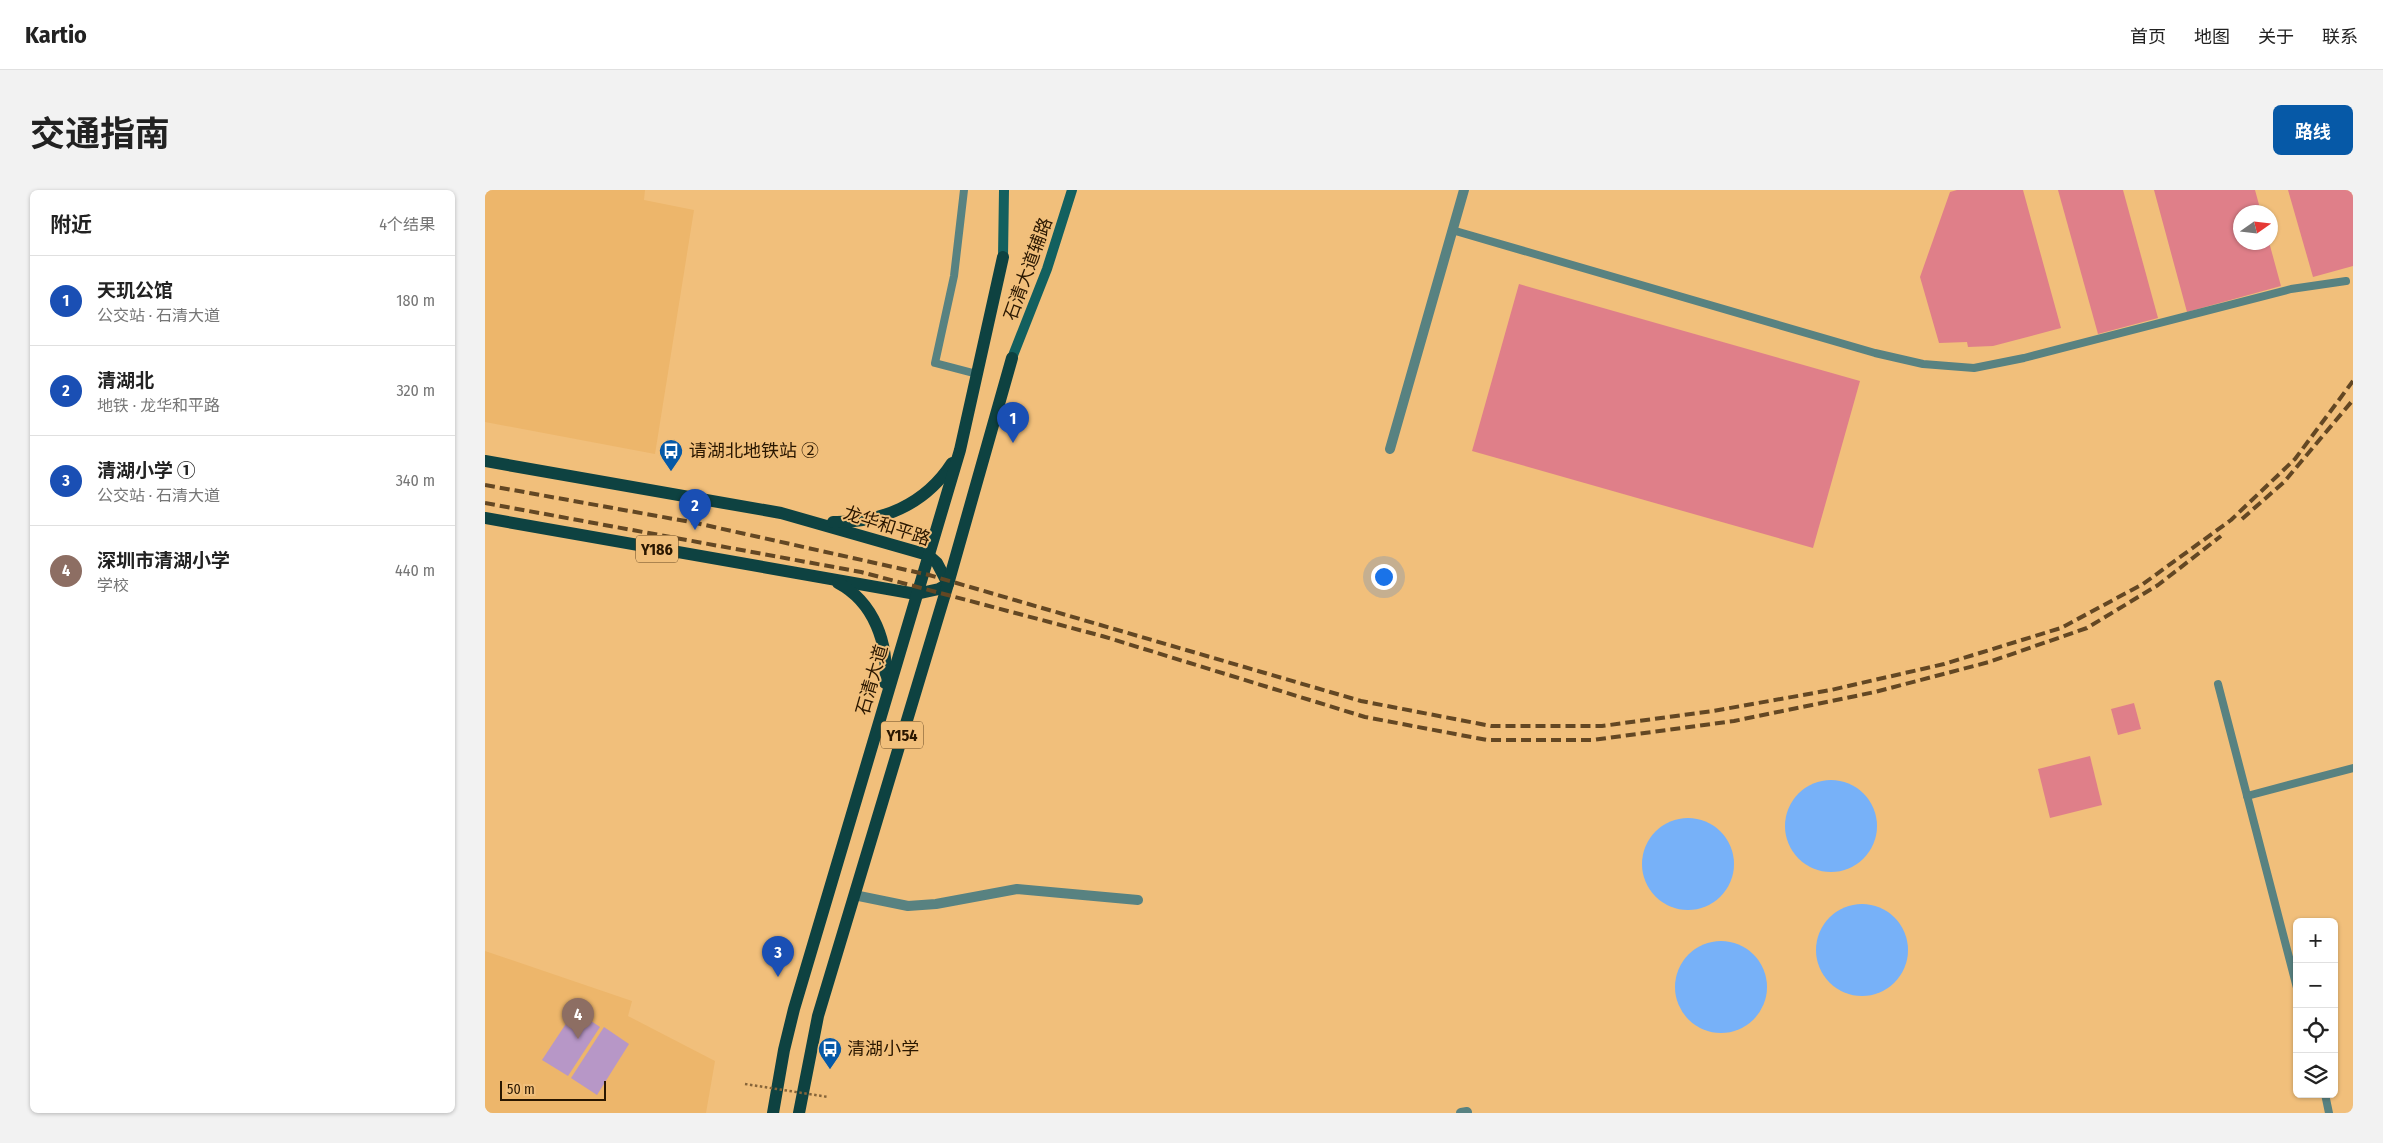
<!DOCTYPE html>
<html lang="zh">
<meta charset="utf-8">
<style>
body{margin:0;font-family:"Fira Sans Condensed","Noto Sans SC",sans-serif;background:#f2f2f2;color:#222}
.controls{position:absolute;right:15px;bottom:15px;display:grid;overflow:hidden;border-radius:8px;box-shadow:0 1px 4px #0004}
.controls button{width:45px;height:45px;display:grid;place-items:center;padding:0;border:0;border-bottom:1px solid #e0e0e0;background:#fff;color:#222;font:25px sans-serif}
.compass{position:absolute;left:1748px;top:15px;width:45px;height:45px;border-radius:50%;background:#fff;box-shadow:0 1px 4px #0004;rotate:76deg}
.scale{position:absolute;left:15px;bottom:12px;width:106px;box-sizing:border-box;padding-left:5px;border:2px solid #2a1700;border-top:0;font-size:14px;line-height:18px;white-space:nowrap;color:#2a1700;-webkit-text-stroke:4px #f1bf7b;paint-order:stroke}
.you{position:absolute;left:898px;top:386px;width:18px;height:18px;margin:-12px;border:4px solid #fff;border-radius:50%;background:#1a73e8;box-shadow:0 0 0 8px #1a73e833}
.badge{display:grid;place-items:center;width:32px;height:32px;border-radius:50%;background:#0659a7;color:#fff;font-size:16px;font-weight:700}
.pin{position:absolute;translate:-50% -41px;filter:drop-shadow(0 1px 2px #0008)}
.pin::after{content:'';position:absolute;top:26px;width:18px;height:15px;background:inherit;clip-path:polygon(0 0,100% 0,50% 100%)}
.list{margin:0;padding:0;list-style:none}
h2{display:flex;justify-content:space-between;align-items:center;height:65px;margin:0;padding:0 20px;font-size:21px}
h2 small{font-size:16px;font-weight:400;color:#767676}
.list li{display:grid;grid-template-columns:32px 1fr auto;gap:15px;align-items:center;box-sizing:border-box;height:90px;padding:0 20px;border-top:1px solid #e0e0e0}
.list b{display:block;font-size:19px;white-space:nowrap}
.list p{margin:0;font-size:16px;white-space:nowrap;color:#767676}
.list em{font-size:16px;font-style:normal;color:#767676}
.icon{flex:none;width:28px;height:28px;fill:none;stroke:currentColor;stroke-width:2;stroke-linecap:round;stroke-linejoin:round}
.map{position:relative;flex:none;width:1868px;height:923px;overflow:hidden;border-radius:8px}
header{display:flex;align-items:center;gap:30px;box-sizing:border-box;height:70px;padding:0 25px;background:#fff;border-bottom:1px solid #e0e0e0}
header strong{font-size:24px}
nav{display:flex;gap:28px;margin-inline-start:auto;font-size:18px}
.intro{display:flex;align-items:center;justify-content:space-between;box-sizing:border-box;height:120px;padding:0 30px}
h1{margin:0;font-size:35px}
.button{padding:12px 22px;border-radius:8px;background:#0659a7;color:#fff;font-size:18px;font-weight:700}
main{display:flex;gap:30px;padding:0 30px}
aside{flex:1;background:#fff;border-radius:8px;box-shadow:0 1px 4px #0004}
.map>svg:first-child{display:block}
.built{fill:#edb66b}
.green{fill:#b797c7}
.water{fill:#77b1f8}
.building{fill:#df7f89}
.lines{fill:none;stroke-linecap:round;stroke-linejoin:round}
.service{stroke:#588281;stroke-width:8}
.minor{stroke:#588281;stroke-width:10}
.secondary{stroke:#13605f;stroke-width:10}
.primary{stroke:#0e4241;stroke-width:12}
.rail{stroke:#634723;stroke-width:4;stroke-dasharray:10 5;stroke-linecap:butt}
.path-bridge{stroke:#866439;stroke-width:2.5;stroke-dasharray:2.5 2.5;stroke-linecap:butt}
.labels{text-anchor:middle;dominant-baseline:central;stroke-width:4;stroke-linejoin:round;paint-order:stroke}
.shield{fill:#f1bf7b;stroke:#664925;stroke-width:1}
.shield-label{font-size:16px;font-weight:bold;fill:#2a1700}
.street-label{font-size:18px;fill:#2a1700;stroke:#f1bf7b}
.poi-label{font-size:18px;fill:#2a1700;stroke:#f1bf7b;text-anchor:start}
</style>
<header>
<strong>Kartio</strong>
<nav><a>首页</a><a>地图</a><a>关于</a><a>联系</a></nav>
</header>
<div class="intro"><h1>交通指南</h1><a class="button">路线</a></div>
<main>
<aside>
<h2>附近<small>4个结果</small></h2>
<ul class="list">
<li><span class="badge" style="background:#1a4fb4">1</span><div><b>天玑公馆</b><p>公交站 · 石清大道</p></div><em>180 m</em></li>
<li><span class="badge" style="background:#1a4fb4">2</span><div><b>清湖北</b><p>地铁 · 龙华和平路</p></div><em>320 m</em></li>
<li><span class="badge" style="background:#1a4fb4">3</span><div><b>清湖小学 ①</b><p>公交站 · 石清大道</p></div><em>340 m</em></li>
<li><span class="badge" style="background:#8d6e63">4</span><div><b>深圳市清湖小学</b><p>学校</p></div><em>440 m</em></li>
</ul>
</aside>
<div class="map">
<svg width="1868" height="923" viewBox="0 0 1868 923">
<rect width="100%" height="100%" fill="#f1bf7b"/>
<g class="built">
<path d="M0,0H160L159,10L209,20L170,264L0,232Z"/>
<path d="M0,761L147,811L143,826L230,871L221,923H0Z"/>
</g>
<g class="green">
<path d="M90,820L115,837L83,886L57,870Z"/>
<path d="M119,837L144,854L112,905L86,888Z"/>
</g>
<g class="water">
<circle cx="1346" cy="636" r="46"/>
<circle cx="1203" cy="674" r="46"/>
<circle cx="1377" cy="760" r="46"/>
<circle cx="1236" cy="797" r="46"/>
</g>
<g class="building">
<path d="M1472,0H1538L1576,138L1508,156L1483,157L1482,152L1454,153L1435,87L1465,2Z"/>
<path d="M1573,0H1638L1673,128L1613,144Z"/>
<path d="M1669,0H1770L1776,22H1756V52H1784L1796,96L1702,122Z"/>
<path d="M1803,0H1868V76L1828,87Z"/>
<path d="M1034,94L1375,191L1328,358L987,261Z"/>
<path d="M1649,513L1656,539L1633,545L1626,519Z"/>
<path d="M1605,566L1617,615L1565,628L1553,579Z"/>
</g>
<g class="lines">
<g class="service">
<path d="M479,0L469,86L450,173L492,184"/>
<path d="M967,40L1390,163L1438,174L1489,178L1539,168L1806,99L1861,91"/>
<path d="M1733,494L1812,798"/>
<path d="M1762,606L1868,578"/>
<path d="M1840,904L1844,923"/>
</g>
<g class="minor">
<path d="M905,259L979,0"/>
<path d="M369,705L423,716L451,714L532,699L653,710"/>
<path d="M976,923L982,922"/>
</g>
<g class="secondary">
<path d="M518,67L519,0"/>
<path d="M527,168L562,79L587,0"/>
</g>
<g class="primary">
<path d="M0,271L296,323L443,365L452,373L463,394L454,399L431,404L0,328"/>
<path d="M348,332C396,333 440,315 467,273"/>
<path d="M353,393C389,412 404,454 400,493"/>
<path d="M288,923L299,860L309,819L475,260L518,67"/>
<path d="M314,923L333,826L463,394L527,168"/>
</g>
<g class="rail">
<path d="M0,295L211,333L444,385L876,511L1006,536H1117L1228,521L1346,500L1459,474L1576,438L1658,394L1746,330L1810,269L1868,191"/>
<path d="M0,313L376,382L617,446L880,527L1002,550H1108L1249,531L1390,502L1504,472L1602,438L1673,395L1736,346"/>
<path d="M1757,329L1799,292L1868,210"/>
</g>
<path class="path-bridge" d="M260,894L343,907"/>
</g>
<defs>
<g id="bus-pin" transform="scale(1.25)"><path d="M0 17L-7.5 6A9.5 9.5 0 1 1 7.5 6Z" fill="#0659a7" stroke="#f1bf7b"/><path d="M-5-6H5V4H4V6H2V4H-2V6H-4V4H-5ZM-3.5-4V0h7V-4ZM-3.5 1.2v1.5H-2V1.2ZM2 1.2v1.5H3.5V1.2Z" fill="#fff"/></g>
</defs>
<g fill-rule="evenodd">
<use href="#bus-pin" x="186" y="261"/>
<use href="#bus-pin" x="345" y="859"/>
</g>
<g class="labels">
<g class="shield">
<rect x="151" y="345.5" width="42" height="27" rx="4"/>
<rect x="396" y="531.5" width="42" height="27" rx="4"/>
</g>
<g class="shield-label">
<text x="172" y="359">Y186</text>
<text x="417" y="545">Y154</text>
</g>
<g class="street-label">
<text transform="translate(543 79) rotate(-70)">石清大道辅路</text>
<text transform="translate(402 336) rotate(18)">龙华和平路</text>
<text transform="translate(387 490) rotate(-74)">石清大道</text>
</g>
<g class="poi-label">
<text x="204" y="261">请湖北地铁站 ②</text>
<text x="362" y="859">清湖小学</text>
</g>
</g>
</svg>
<div class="controls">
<button>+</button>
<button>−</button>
<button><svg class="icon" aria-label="locate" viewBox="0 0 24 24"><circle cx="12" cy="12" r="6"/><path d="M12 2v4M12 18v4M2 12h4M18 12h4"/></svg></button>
<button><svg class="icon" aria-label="layers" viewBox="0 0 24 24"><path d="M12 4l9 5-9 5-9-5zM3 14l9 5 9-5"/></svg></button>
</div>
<svg class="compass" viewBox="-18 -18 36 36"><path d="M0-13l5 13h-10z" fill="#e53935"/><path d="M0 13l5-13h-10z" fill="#767676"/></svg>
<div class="scale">50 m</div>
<div class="you"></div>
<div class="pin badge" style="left:528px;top:253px;background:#1a4fb4">1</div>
<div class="pin badge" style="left:210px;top:340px;background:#1a4fb4">2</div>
<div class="pin badge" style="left:293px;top:787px;background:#1a4fb4">3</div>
<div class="pin badge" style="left:93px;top:849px;background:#8d6e63">4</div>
</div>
</main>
